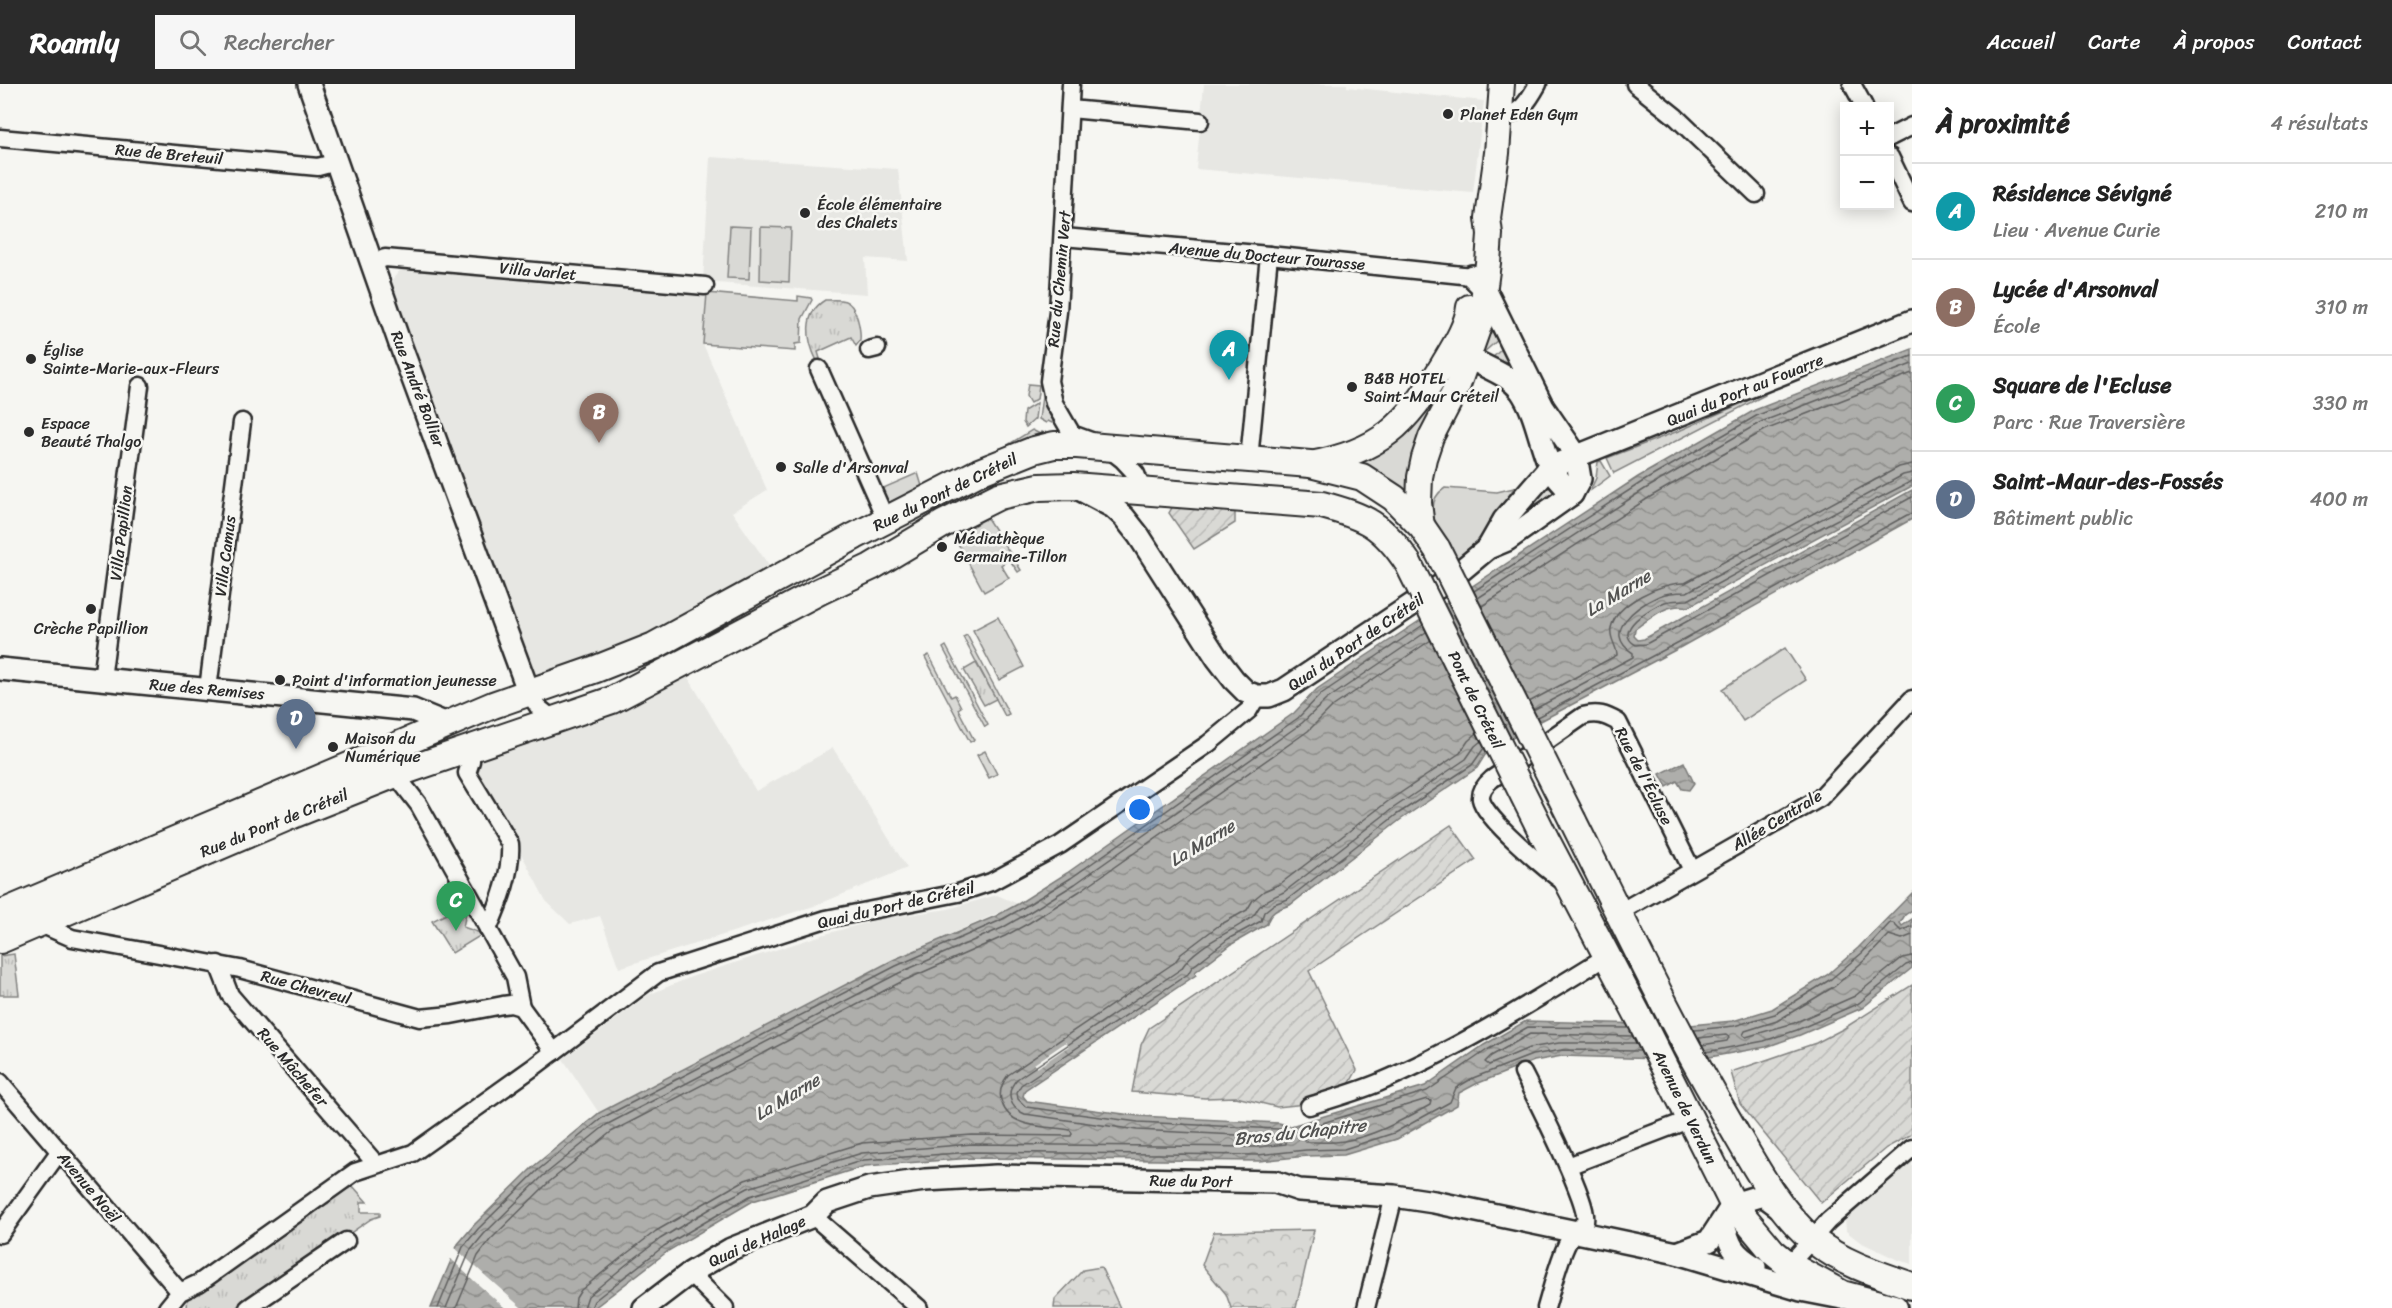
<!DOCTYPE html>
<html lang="fr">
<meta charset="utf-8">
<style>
body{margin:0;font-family:Sriracha,sans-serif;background:#f6f6f6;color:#222}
.controls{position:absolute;right:18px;top:18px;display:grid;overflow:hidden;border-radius:0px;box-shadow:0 3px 15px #0003}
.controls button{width:54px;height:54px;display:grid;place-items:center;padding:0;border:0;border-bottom:2px solid #e0e0e0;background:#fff;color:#222;font:30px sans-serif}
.you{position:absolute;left:1140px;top:726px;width:21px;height:21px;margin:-15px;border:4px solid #fff;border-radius:50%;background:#1a73e8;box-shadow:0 0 0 9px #1a73e833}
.badge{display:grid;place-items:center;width:39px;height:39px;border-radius:50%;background:#2b2b2b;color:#fff;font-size:20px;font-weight:700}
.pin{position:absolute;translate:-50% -50px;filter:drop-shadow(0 2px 3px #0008)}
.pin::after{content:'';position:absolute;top:32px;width:21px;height:18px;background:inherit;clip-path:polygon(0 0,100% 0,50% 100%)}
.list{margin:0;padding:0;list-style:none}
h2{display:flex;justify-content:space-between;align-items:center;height:78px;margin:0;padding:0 24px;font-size:26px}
h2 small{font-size:20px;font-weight:400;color:#767676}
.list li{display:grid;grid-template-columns:39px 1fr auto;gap:18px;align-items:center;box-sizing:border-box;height:96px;padding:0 24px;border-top:2px solid #e0e0e0}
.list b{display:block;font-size:22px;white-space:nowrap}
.list p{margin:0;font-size:20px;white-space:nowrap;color:#767676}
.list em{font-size:20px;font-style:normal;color:#767676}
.icon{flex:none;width:33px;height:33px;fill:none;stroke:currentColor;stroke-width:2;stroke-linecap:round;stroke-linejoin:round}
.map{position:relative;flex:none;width:1912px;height:1224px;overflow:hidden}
header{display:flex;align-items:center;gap:36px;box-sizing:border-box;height:84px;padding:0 30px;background:#2b2b2b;color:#fff}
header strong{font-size:28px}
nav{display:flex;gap:33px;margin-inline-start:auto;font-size:21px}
.search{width:420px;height:54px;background:#f6f6f6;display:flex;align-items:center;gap:15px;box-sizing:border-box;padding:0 21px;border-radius:0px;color:#767676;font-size:22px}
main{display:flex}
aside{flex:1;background:#fff}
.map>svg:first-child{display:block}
.built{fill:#e7e7e3}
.grass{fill:#d9d9d5;stroke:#828280;stroke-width:1.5}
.forest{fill:url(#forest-crowns);stroke:#828280;stroke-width:1.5}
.park{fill:url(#park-tufts);stroke:#828280;stroke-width:1.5}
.garden{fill:url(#garden-furrows);stroke:#828280;stroke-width:1.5}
.water{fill:url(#water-waves);stroke:#7a7a78;stroke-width:1.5}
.pier{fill:#f6f6f2}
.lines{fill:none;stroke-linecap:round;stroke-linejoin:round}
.shore{stroke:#5f5f5e;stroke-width:1.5}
.minor-casing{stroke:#2b2b2b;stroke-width:21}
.tertiary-casing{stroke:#2b2b2b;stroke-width:26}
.secondary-casing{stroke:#2b2b2b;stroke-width:28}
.primary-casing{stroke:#2b2b2b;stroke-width:30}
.minor{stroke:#f6f6f2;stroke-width:16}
.tertiary{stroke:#f6f6f2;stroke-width:21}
.secondary{stroke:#f6f6f2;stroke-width:24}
.primary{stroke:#f6f6f2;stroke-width:26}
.primary-bridge-casing{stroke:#2b2b2b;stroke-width:30;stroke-linecap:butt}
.primary-bridge{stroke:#f6f6f2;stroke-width:26}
.poi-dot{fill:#2b2b2b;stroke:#f6f6f2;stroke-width:2}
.labels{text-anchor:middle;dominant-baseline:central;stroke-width:5;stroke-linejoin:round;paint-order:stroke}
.poi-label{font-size:16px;fill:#2b2b2b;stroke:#f6f6f2;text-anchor:start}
.street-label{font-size:16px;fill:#2b2b2b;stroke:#f6f6f2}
.water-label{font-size:18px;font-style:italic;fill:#525251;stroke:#f6f6f2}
</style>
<header>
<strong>Roamly</strong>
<div class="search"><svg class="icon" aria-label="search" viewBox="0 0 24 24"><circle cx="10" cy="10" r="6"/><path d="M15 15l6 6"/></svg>Rechercher</div>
<nav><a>Accueil</a><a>Carte</a><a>À propos</a><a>Contact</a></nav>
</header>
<main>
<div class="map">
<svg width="1912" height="1224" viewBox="0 0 1912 1224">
<defs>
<pattern id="forest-crowns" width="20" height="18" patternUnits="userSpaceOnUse" patternTransform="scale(1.5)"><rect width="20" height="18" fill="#d9d9d5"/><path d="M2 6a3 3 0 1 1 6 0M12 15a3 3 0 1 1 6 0" fill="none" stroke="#babab7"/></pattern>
<pattern id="park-tufts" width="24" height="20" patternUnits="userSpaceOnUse" patternTransform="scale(1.5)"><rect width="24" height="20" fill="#d9d9d5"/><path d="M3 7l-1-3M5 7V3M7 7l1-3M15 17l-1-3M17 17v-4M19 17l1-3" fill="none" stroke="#babab7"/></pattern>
<pattern id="garden-furrows" width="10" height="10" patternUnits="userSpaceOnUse" patternTransform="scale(1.5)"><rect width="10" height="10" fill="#d9d9d5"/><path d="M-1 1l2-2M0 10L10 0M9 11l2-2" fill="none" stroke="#babab7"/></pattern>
<pattern id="water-waves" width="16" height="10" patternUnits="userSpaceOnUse" patternTransform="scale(1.5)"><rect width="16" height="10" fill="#aeaeab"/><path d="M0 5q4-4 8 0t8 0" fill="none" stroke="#8e8e8b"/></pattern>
</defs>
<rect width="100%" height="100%" fill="#f6f6f2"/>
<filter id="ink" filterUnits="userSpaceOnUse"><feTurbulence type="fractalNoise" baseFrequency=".0167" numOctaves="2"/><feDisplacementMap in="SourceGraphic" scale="12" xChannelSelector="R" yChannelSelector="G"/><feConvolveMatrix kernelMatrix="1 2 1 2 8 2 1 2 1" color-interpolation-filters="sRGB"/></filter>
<g filter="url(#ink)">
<g class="built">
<path d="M1204,0H1347V3L1484,17L1473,109L1196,85Z"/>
<path d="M710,73L898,85L908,177L865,174L867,210L703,198Z"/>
<path d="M401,185L707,209L703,260L767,406L732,428L770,483L621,563L541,591L533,589L391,197Z"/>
<path d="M688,593L756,707L833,664L907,784L814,822L619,884L600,832L570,840L546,817L478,687L482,675L643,617Z"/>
<path d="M997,811L1018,820L893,876L599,1029L563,975L648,911L691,893L822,851L880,835L948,825Z"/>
<path d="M1912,1077V1180L1898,1176L1860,1158L1846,1147L1845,1134Z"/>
</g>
<g class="grass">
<path d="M730,142L751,143L749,195L727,194Z"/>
<path d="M761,143L791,144L789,198L760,196Z"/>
<path d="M707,209L798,217V212L811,214L812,216L802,235L801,259L795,260V267L703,260Z"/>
<path d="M1488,236L1500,254L1483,269H1481Z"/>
<path d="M1504,263L1516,287L1491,275Z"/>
<path d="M1445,298L1449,300L1409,418L1355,382C1399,363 1416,334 1445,298Z"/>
<path d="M1028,300L1039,301L1037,315L1030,319L1026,312Z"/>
<path d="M1043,305L1054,336L1052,339L1048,337L1046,339L1039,335Z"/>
<path d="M1765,309V311L1614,389L1607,374L1681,346Z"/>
<path d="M1037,319L1035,335L1026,343L1023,338L1024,327Z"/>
<path d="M1032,346L1040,350L1042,348L1046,350L990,372Z"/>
<path d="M1601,377L1610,392L1590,407L1596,394L1598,378Z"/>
<path d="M918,389L922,402L888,419L881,405Z"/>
<path d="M1550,396L1564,408L1503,451Z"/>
<path d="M1445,404L1497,408L1514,404C1497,429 1482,460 1455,476C1443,457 1418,421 1445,404Z"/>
<path d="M987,434L1021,486L1018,488L1009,475L1001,481L1009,494L984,508L954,452Z"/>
<path d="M998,533L1024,583L999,596L973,546Z"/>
<path d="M967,551L1009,630L1005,632L963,553Z"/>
<path d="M946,562L988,641L985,643L943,564Z"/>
<path d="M1785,564L1806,596L1743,637L1722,605Z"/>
<path d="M929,571L951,613L955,611L961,623L958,625L974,656L970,658L925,573Z"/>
<path d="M985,667L997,690L989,694L977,671Z"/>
<path d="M1734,1136L1768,1177L1759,1176L1736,1159Z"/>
</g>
<g class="forest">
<path d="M1314,1146L1296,1224H1231L1226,1210L1202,1181L1214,1148Z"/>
<path d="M1101,1183L1120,1224H1054L1055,1215L1083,1186Z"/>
</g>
<g class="park">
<path d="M825,216C831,216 839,215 845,217C857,221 861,246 860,257L856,262L851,253L818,268L821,278L817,277C807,257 802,230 825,216Z"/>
<path d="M976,579L996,615L984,621L964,586Z"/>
<path d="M468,819L463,843L483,850L452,869L432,837Z"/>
<path d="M14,870L19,911H0V872Z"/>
<path d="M354,1094L352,1101L367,1118H361V1128H380V1132L371,1135L241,1224H187L188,1211Z"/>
</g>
<g class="garden">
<path d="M1173,422L1235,427V439L1194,465L1169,429Z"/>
<path d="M1451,741L1476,776L1309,887L1357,986L1348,1002L1342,1003L1340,1006L1315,1019L1277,1023L1236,1013L1205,1014L1132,1008L1141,961L1149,944Z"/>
<path d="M1912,901V1050L1886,1064L1821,1119L1740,1020L1731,988L1816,959L1843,945Z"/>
</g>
<g class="water">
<path d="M1912,265V402L1688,523C1667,518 1651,534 1635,545L1634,552L1638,556L1644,555L1912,406V435L1681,563L1535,640L1485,671L1477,684L1400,736L1290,821C1279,825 1270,827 1267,840L1232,860L1195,888L1196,891L1025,1006L1023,1012L1027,1017L1139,1032L1279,1039L1291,1042L1425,1002L1484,961L1526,937L1690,941L1733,937L1772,925L1827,891L1858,864L1912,809V826L1905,831L1900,839L1902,842L1912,835V884L1862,924L1800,951L1766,963L1693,976L1562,972L1534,977L1476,1000L1459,1009L1457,1021L1397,1055L1344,1071L1307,1072L1259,1077L973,1074L865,1082L753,1117L668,1167L594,1224H431L458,1160L474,1141L534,1082L599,1029L893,876L996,832L1018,820L1067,789L1294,629L1317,605L1363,574L1638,393L1755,326Z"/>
<path d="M1684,678L1694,699L1689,706L1682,705L1677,697L1667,703L1660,690Z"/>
</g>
<g class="pier">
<path d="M1066,958L1069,962L1037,984L1034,980Z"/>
<path d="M454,1163L488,1194L522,1224H505L472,1195L449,1173Z"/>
</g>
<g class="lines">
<g class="shore">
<path d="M1912,397L1803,453L1688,516C1680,516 1673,516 1665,518C1651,523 1611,547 1636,561L1646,560L1912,413"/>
<path d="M1474,507L1642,398L1758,331L1912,272"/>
<path d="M1478,514L1645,405L1761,338L1912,280"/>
<path d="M1482,522L1650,413L1765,346L1912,289"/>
<path d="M1529,618L1617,571C1617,562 1609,555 1611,544C1616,519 1662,498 1685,499L1899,383L1912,380"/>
<path d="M1533,626L1633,573V569C1600,548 1637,522 1659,512C1668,508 1678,508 1687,508L1903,391L1912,389"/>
<path d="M1537,633L1679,558L1907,431L1912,430"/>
<path d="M1484,664L1472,681L1396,731L1288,815L1274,820L1264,828L1261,837L1228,855L1192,883L1188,890L1021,1001L1017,1008L1018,1015L1026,1023L1138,1038L1278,1045L1293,1048L1427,1007L1487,966L1528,943L1629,944"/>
<path d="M1912,851L1902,855L1889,851L1867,874L1835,902L1777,937L1745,947L1743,951L1746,953L1794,939L1855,912L1902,874L1912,872"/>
<path d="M1695,946L1734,942L1775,930L1831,895L1862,869L1890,839H1893L1901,847L1912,842"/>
<path d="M1632,952L1530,950L1491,972L1485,978L1489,981L1529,964L1559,959H1636"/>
<path d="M1698,954L1726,951L1729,953L1727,957L1702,961"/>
<path d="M1706,968L1764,957L1797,946L1859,919L1906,881L1912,879"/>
<path d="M1427,1015L1431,1017L1430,1021C1402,1036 1375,1052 1344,1057C1332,1059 1318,1058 1306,1058L1304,1056L1306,1052Z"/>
<path d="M438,1224L463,1163L478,1145L538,1086L602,1034L896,882L999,837L1021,825L1071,794L1298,634L1321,610L1423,541"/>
<path d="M446,1224L470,1167L484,1150L543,1092L606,1041L899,889L1002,844L1025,831L1075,800L1302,639L1326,616L1426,548"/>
<path d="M456,1224L478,1172L490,1156L549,1098L611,1048L903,897L1005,852L1029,839L1080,807L1308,647L1332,623L1431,556"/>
<path d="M575,1224L576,1214L581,1206L622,1173L656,1147L745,1096L862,1059L972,1051L1071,1052L1072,1049L1070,1046C1047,1042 1010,1045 1002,1019C998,1009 1002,999 1008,991L1174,879L1181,870L1218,842L1247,826L1253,816L1264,807L1280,800L1387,718L1460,669L1468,657L1477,649"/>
<path d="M584,1224L588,1212L627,1180L660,1155L720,1119L748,1104L862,1069L972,1060L1258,1063L1286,1060V1055L1277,1053L1137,1046L1025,1030C1009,1024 1005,1008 1017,995L1181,885C1195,861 1231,849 1252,833C1256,830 1256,826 1260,822C1267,815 1275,812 1284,808L1392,725L1466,675L1475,662L1481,657"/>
<path d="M591,1224L594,1217L664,1162L750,1112L864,1076L972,1068L1258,1071L1306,1066L1344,1065L1394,1049L1450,1018L1456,1004L1473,994L1532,971L1562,966L1640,967"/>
</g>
<g class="minor-casing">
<g id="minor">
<path d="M1071,0L1058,228L1049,297L1054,319L1072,350L1105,362L1123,376L1136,390L1142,405"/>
<path d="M1635,0L1676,33L1756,110"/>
<path d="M1852,0L1864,22"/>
<path d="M1070,25L1200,37"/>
<path d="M1500,32C1520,32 1529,16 1538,0"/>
<path d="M1890,53L1912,42"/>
<path d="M0,54L318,83L337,78"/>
<path d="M1890,73L1912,119"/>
<path d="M1063,153L1269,171L1472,192"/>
<path d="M372,179L385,174L705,202"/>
<path d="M869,266L877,264"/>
<path d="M819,285L886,436"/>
<path d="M1249,375L1269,171"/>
<path d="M102,595L140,302"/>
<path d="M208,605L242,338"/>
<path d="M529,609L539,624L554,636"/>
<path d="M471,665V677L467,689L510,760C512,788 499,820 488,845"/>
<path d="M393,691L402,699L419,721L515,893L521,923"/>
<path d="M1565,799C1548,787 1484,734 1481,715C1480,706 1486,700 1492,695L1583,632C1598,628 1605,631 1618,638L1692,786"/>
<path d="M1618,829L1820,714L1912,615"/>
<path d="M38,839L72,854L240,885L420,934L451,931L503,921L511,920L521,923L554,968"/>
<path d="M218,880L230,911L376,1080"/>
<path d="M1523,989C1533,1009 1591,1122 1585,1137C1581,1144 1570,1152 1566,1162C1557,1182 1552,1204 1546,1224"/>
<path d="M0,998L180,1208"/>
<path d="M1309,1022C1332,1015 1356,1008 1378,999C1458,965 1534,917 1607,872"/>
<path d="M1568,1082L1691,1035"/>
<path d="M813,1132L919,1224"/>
<path d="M0,1150L59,1068"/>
<path d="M1789,1181L1828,1137L1912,1064"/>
<path d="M690,1189L725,1224"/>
<path d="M167,1224L180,1208L199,1199L355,1088L413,1069L535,982L658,889L826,835L958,809L991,798L1060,761L1208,660L1249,626L1257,612"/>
<path d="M248,1224L346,1157"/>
<path d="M1366,1224L1394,1112"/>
</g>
</g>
<g class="tertiary-casing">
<g id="tertiary">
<path d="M309,0L400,260L529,609"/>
<path d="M1457,264C1476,283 1504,285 1521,307C1536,329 1539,356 1549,380C1553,391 1564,401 1572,410"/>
<path d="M1079,405L1113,423L1124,433L1139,452L1217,574L1234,596L1246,608L1257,612H1269L1284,606L1452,494L1488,464L1507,456L1572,410L1580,395L1576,371L1543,323L1485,205L1472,192"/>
<path d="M1488,464L1504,436L1550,383L1912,237"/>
<path d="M0,585L413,626L447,640"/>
<path d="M1723,1138C1730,1162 1732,1169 1755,1183"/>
<path d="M1677,1169L1709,1157L1733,1120L1763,1111L1782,1125"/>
<path d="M644,1224L690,1189L731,1165L813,1132L827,1118L869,1104L925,1096L996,1092L1275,1098L1299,1106L1394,1112L1434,1118L1677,1169L1801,1206L1842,1214"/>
</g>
</g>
<g class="secondary-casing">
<g id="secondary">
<path d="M1310,380C1381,367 1405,342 1442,282C1452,265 1467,243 1469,223"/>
<path d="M1422,443L1419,419L1420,393L1424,374L1431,353L1458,301L1480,239L1488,179L1490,150L1488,134L1497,69L1502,0"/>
</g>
</g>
<g class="primary-casing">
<g id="primary">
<path d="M1573,737C1624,839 1673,943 1731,1041C1753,1079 1779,1128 1813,1156C1842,1179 1877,1190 1912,1202"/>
<path d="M1544,752L1640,935L1733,1120L1773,1168L1789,1181L1842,1210L1894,1224"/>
<path d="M0,830L493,621L596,585L654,562L855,452L979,388L1034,366L1054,361H1077L1310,380L1362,393L1394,414L1422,443L1437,465"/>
<path d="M0,856L295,730L393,691L612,616L820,507L871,483L943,440L999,412L1039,403L1073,402L1322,421C1366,433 1382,440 1408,479"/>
</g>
</g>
<use href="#minor" class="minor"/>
<use href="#tertiary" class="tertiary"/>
<use href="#secondary" class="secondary"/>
<use href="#primary" class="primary"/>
<g class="primary-bridge-casing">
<g id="primary-bridge">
<path d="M1437,465L1573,737"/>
<path d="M1408,479L1544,752"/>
</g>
</g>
<use href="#primary-bridge" class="primary-bridge"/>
</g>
</g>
<g class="poi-dot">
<circle cx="1448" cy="30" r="6"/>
<circle cx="805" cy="129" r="6"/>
<circle cx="31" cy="275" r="6"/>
<circle cx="1352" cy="303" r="6"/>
<circle cx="29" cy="348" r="6"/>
<circle cx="781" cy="383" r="6"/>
<circle cx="942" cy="463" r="6"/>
<circle cx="91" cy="525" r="6"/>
<circle cx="280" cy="596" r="6"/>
<circle cx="333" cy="663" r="6"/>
</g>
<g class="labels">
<g class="poi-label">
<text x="1460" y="30">Planet Eden Gym</text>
<text x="817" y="120">École élémentaire<tspan x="817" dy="18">des Chalets</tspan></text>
<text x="43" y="266">Église<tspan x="43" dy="18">Sainte-Marie-aux-Fleurs</tspan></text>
<text x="1364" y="294">B&amp;B HOTEL<tspan x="1364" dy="18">Saint-Maur Créteil</tspan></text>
<text x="41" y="339">Espace<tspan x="41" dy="18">Beauté Thalgo</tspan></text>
<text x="793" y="383">Salle d'Arsonval</text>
<text x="954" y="454">Médiathèque<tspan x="954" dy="18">Germaine-Tillon</tspan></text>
<text x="91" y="544" text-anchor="middle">Crèche Papillion</text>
<text x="292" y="596">Point d'information jeunesse</text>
<text x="345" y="654">Maison du<tspan x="345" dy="18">Numérique</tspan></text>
</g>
<g class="street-label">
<text transform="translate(169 70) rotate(5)">Rue de Breteuil</text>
<text transform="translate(1267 172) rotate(5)">Avenue du Docteur Tourasse</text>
<text transform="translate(538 187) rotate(5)">Villa Jarlet</text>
<text transform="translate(1059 195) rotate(-85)">Rue du Chemin Vert</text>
<text transform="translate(418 305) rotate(69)">Rue André Bollier</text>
<text transform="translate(1745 306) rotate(-22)">Quai du Port au Fouarre</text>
<text transform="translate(945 408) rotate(-26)">Rue du Pont de Créteil</text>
<text transform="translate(121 449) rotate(-83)">Villa Papillion</text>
<text transform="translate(225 472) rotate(-83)">Villa Camus</text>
<text transform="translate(1356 558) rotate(-34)">Quai du Port de Créteil</text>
<text transform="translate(207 605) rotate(5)">Rue des Remises</text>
<text transform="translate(1476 616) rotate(64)">Pont de Créteil</text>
<text transform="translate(1644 692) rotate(63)">Rue de l'Écluse</text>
<text transform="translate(1777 736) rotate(-31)">Allée Centrale</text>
<text transform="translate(274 739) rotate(-22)">Rue du Pont de Créteil</text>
<text transform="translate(896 821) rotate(-13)">Quai du Port de Créteil</text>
<text transform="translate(306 903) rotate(15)">Rue Chevreul</text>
<text transform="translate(293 983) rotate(49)">Rue Mâchefer</text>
<text transform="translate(1685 1023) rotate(64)">Avenue de Verdun</text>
<text transform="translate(1191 1097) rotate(1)">Rue du Port</text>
<text transform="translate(89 1103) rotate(50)">Avenue Noël</text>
<text transform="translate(757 1157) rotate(-24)">Quai de Halage</text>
</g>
<g class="water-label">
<text transform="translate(1618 509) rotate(-31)">La Marne</text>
<text transform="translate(1202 759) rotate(-31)">La Marne</text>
<text transform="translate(787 1013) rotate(-31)">La Marne</text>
<text transform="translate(1300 1048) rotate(-6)">Bras du Chapitre</text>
</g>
</g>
</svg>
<div class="controls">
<button>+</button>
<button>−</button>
</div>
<div class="you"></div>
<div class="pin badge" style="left:1229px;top:296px;background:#0f9aa8">A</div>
<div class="pin badge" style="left:599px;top:359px;background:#8d6e63">B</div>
<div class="pin badge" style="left:456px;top:847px;background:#2e9e5b">C</div>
<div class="pin badge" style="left:296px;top:665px;background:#5c6f8a">D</div>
</div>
<aside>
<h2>À proximité<small>4 résultats</small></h2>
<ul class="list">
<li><span class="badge" style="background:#0f9aa8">A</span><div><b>Résidence Sévigné</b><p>Lieu · Avenue Curie</p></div><em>210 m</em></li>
<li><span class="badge" style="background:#8d6e63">B</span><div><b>Lycée d'Arsonval</b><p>École</p></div><em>310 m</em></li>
<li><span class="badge" style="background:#2e9e5b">C</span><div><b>Square de l'Ecluse</b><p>Parc · Rue Traversière</p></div><em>330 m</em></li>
<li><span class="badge" style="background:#5c6f8a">D</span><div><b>Saint-Maur-des-Fossés</b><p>Bâtiment public</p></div><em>400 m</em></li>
</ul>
</aside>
</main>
